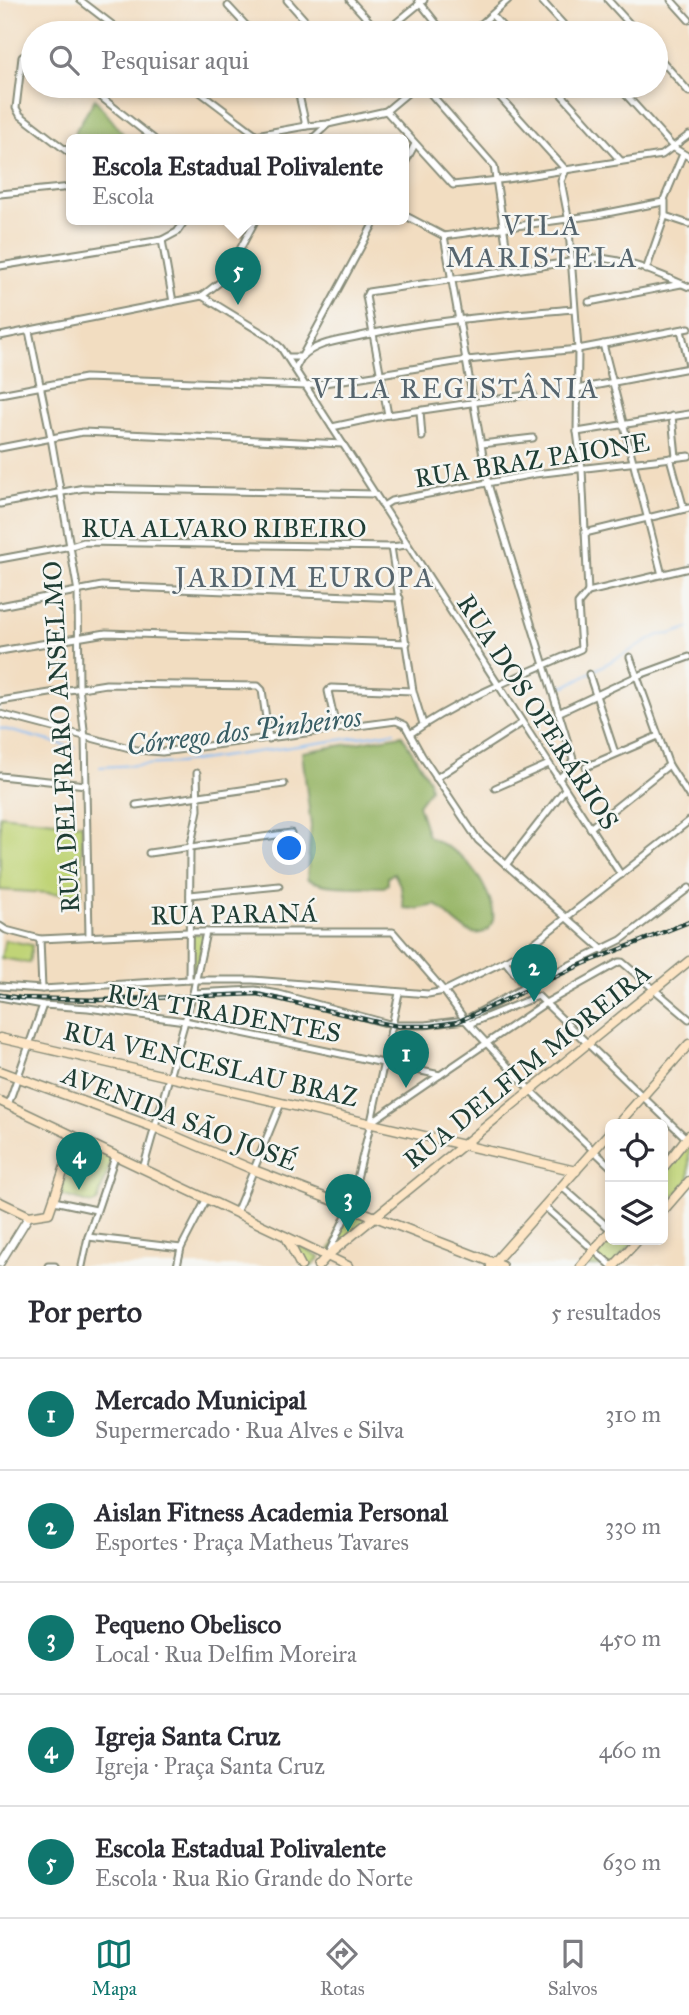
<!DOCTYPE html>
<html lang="pt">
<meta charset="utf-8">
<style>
body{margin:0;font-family:"IM FELL Great Primer",serif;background:#f2f2f3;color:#2b2b33}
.controls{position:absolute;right:21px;bottom:21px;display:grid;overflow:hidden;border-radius:10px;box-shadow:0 4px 10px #0003}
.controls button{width:63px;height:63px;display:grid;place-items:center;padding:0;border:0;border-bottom:2px solid #e1e1e2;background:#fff;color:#2b2b33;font:35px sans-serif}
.you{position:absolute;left:290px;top:849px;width:24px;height:24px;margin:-18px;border:5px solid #fff;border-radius:50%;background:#1a73e8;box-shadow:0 0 0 10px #1a73e833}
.badge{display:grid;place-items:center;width:46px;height:46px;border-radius:50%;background:#0f766e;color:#fff;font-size:23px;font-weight:700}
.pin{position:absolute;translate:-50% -58px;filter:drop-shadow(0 2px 4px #0008)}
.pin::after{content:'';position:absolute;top:37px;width:24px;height:21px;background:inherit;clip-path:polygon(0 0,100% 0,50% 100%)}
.popup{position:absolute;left:66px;top:134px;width:343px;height:91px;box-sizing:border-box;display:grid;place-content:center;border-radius:10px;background:#fff;filter:drop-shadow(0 2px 5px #0005);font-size:23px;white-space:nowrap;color:#7c7c81}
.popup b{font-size:26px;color:#2b2b33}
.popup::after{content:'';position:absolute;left:50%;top:100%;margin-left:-14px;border:14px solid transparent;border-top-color:#fff}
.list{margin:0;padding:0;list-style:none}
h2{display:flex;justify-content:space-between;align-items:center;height:91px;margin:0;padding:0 28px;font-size:30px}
h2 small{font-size:23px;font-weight:400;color:#7c7c81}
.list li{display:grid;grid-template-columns:46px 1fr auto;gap:21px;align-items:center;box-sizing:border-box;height:112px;padding:0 28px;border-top:2px solid #e1e1e2}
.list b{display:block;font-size:26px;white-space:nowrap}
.list p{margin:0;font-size:23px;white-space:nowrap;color:#7c7c81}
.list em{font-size:23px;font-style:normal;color:#7c7c81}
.icon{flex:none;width:38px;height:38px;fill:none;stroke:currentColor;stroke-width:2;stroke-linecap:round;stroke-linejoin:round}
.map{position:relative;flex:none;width:689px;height:1266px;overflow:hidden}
.search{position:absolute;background:#fff;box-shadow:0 4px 10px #0003;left:21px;right:21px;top:21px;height:77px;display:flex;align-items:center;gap:18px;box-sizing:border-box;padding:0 24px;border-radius:38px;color:#7c7c81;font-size:26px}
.sheet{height:651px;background:#fff}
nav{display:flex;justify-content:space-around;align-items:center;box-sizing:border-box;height:98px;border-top:2px solid #e1e1e2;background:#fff;font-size:19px;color:#7c7c81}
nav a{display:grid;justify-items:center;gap:4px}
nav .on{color:#0f766e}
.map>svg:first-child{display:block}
.green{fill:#c0d477;stroke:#708856;stroke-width:2}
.forest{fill:#98b668;stroke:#5c7a4e;stroke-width:2}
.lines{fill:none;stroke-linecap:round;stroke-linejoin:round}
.stream{stroke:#84bcf5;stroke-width:2}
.minor-casing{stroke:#888d7a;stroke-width:9}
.tertiary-casing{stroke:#888d7a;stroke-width:10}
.secondary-casing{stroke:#888d7a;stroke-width:11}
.minor{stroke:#fff;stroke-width:5}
.tertiary{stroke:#fff;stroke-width:7}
.secondary{stroke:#fde5c5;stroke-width:8}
.rail-casing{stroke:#1f3d34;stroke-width:4.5}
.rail{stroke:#f6f6f2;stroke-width:2;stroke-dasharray:5;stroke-linecap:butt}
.labels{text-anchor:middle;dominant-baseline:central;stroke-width:5;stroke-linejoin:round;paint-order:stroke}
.street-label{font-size:26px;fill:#1f3d34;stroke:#f6f6f2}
.neighbourhood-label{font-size:28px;letter-spacing:2px;fill:#56656e;stroke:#f6f6f2}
.water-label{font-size:28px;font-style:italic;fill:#385d64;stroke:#f6f6f2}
</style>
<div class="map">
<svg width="689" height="1266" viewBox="0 0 689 1266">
<rect width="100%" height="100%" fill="#f6f6f2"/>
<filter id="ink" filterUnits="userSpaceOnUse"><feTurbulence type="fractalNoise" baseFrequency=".0143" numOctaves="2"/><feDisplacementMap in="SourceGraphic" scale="14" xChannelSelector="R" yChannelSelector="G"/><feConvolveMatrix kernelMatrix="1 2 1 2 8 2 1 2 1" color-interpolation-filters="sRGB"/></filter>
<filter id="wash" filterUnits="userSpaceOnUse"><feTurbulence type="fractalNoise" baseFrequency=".00686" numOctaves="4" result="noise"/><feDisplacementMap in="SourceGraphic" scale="28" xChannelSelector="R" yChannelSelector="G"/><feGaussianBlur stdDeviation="1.57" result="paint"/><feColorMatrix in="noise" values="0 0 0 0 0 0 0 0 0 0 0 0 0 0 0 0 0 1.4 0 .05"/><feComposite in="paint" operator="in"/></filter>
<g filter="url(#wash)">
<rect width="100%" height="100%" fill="#f2ddc1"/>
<g class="green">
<path d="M0,815L82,824V895L0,890Z"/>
<path d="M190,934H204L195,978L190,979Z"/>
<path d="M5,940L32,945L29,963L1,958Z"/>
<path d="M79,1143L109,1156L111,1161L97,1202L92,1204L61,1195L72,1150Z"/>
<path d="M689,1145V1181L663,1209V1173L684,1148Z"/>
<path d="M349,1212L371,1219L329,1253Z"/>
<path d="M610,1236V1240H636L612,1266H585Z"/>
<path d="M292,1242L320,1257L312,1266H304Z"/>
</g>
<g class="forest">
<path d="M95,99L127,139H72V142L70,140Z"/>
<path d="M402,735L429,780L430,789L418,805L428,836C440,844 455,849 465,860C478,873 502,911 490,927C484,934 478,935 470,932C456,926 448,913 436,905L417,909L404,908L401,887L394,873L388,877V884L384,887C359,886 330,890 307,879L311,826L302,752Z"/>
</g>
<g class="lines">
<g class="stream">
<path d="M551,679L557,685L566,686L659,635L671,634L689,628"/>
<path d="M0,728L76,748"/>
<path d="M100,767L179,763L394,732"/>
</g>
</g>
</g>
<g filter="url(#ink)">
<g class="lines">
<g class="minor-casing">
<g id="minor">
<path d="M80,0L123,33"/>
<path d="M287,0L316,33"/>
<path d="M350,0L380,33"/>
<path d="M418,0L444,33"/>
<path d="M541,0L571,33"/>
<path d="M608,0L638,33"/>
<path d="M671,0L689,20"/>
<path d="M228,6L253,33"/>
<path d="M492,15L508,33"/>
<path d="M384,33L424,0"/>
<path d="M471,33L508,0"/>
<path d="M33,50L22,57L16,108L20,115L72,155"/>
<path d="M656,54L689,92"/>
<path d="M87,86L154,139"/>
<path d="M192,86L262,139"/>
<path d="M297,86L306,126"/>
<path d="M424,86L494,166L510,270"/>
<path d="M490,86L566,170L561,181L568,217L578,349L577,432L582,469L588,592"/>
<path d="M554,86L621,161"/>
<path d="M618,86L674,148L689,157"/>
<path d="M386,111L453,185L507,179L662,155L689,135"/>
<path d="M256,135L306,126L328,124L386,111L416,86"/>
<path d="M312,139L328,124"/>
<path d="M404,165L415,144"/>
<path d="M0,194L72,187"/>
<path d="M404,215L444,236L597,215L663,202L683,154"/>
<path d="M665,216L689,224"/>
<path d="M444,236L488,484L573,759L569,769L558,779"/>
<path d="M162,240L173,302"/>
<path d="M0,266L162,240L177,232L186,219"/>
<path d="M646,270L665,216V201"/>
<path d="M202,296L269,337L281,348L621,875"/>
<path d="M589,302L681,284"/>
<path d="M681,330L689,365"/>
<path d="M29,331L51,438L78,592L79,687L85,738L89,936"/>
<path d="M0,336L202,296L225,278L256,219"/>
<path d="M603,344L662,575"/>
<path d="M287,357H302C316,343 337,341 356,337C428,320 500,315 574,309"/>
<path d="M295,369L376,219"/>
<path d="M577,389L689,368"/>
<path d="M0,394L85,378L306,386L467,360L578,349L689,328"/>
<path d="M420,411L422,437"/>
<path d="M388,415L366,296L368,292L596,258C627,259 661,275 689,287"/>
<path d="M672,416L676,457"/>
<path d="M332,427L388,415L533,394"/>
<path d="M577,432L689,414"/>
<path d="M482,444L533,438"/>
<path d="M0,448L83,432L343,444"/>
<path d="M670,458L684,509"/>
<path d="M0,504L84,488L375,494"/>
<path d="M383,506L391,501L535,474L689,456"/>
<path d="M585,533L689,508"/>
<path d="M391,547L413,691L423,724"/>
<path d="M0,559L71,546L84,542L391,547L407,545"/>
<path d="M588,592L689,568"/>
<path d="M0,606L102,586L400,598"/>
<path d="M0,651L106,633L407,643"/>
<path d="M630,657L669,765L689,796"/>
<path d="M589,674L615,753"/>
<path d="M0,701L106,684L258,686L262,690L269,739"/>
<path d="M558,713L637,676L689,657"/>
<path d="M0,714L137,750L162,752L396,721L405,725L422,756L478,840L603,950"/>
<path d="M336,727L328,691L331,688L413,691"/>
<path d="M410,734C461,698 525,674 581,649L578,604L588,592"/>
<path d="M586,767L658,736"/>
<path d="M0,776L86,785"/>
<path d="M436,778L522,723"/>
<path d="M495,788L549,764"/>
<path d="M136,805L284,784"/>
<path d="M590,828L669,765"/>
<path d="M149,853L291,833"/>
<path d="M506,865L565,789"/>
<path d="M190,895L279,886"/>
<path d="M0,926L6,930L40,939L188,932H393L444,991L465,1020L530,1090L610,1166"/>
<path d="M40,939L42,989"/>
<path d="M505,961L525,987"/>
<path d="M189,980L190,849L198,810L197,773"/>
<path d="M0,986L42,989L189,980H253L428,994L444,991L505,961L530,946L689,821"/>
<path d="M193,993L255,990L279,994L393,1025H425L465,1020L525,987L621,940L689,888"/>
<path d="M0,997L43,1005L88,1008L185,1021L440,1075"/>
<path d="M469,1024L538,996L687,1139"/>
<path d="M8,1105L43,1005"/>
<path d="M371,1122L544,1004L619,962H622L689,1019"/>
<path d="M143,1169L193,993L206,932"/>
<path d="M562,1187L610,1229"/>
<path d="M54,1201L96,1210"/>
<path d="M545,1207L612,1266"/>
<path d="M236,1213L281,1103"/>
<path d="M88,1237L181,1248"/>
<path d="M329,1252L350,1207L371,1122L399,993"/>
<path d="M48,1266H55"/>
<path d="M82,1266L88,1237L115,1157"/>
<path d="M177,1266L181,1248L206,1200"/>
</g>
</g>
<g class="tertiary-casing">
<path id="tertiary" d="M0,1263L29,1216"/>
</g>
<g class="secondary-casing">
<g id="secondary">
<path d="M0,1038L576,1171"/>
<path d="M0,1071L156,1128L254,1170L502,1266"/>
<path d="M0,1101L348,1266"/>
<path d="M618,1124L689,1044"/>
<path d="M663,1168L689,1135"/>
<path d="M0,1202L29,1216L49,1213L75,1137"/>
<path d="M663,1211L689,1181"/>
<path d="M286,1237L301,1266"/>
<path d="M318,1266L327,1256L689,961"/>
<path d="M491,1266L610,1132"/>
<path d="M581,1266L610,1231"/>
<path d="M614,1266L638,1240"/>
</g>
</g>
<use href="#minor" class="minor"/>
<use href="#tertiary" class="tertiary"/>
<use href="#secondary" class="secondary"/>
<g class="rail-casing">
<path id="rail" d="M0,995L21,998L99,1000L257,994L377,1022L398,1026H430L457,1022L583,964L689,922"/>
</g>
<use href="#rail" class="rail"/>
</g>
</g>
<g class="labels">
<g class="street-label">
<text transform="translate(532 460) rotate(-9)">RUA BRAZ PAIONE</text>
<text x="224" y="528">RUA ALVARO RIBEIRO</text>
<text transform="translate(538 712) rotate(57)">RUA DOS OPERÁRIOS</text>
<text transform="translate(61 737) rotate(-93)">RUA DELFRARO ANSELMO</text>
<text transform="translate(234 914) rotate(-1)">RUA PARANÁ</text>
<text transform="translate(224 1013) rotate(10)">RUA TIRADENTES</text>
<text transform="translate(211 1064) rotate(13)">RUA VENCESLAU BRAZ</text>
<text transform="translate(527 1066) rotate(-39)">RUA DELFIM MOREIRA</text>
<text transform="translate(180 1118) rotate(21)">AVENIDA SÃO JOSÉ</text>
</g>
<g class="neighbourhood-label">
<text x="542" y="225">VILA<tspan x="542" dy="32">MARISTELA</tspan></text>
<text x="456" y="388">VILA REGISTÂNIA</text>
<text x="305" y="577">JARDIM EUROPA</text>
</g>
<g class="water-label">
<text transform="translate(244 731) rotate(-7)">Córrego dos Pinheiros</text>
</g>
</g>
</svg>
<div class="controls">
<button><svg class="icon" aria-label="locate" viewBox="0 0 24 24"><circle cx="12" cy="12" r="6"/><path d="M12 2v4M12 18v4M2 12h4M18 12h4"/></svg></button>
<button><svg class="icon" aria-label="layers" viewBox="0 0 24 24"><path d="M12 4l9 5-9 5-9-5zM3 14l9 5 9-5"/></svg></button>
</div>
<div class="you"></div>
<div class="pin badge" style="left:406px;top:1088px">1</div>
<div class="pin badge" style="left:534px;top:1002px">2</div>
<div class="pin badge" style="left:348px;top:1232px">3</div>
<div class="pin badge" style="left:79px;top:1190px">4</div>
<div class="pin badge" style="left:238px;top:305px">5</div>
<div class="popup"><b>Escola Estadual Polivalente</b>Escola</div>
<div class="search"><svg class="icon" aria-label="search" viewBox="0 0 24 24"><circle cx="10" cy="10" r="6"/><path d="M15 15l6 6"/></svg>Pesquisar aqui</div>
</div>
<section class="sheet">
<h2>Por perto<small>5 resultados</small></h2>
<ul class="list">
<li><span class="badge">1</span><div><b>Mercado Municipal</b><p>Supermercado · Rua Alves e Silva</p></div><em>310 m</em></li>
<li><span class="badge">2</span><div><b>Aislan Fitness Academia Personal</b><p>Esportes · Praça Matheus Tavares</p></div><em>330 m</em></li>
<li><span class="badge">3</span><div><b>Pequeno Obelisco</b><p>Local · Rua Delfim Moreira</p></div><em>450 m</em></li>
<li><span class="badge">4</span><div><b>Igreja Santa Cruz</b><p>Igreja · Praça Santa Cruz</p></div><em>460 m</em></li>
<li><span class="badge">5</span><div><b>Escola Estadual Polivalente</b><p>Escola · Rua Rio Grande do Norte</p></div><em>630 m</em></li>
</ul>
</section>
<nav>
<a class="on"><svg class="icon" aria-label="map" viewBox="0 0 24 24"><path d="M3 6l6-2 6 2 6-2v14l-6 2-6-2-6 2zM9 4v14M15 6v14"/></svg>Mapa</a>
<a><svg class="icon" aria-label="directions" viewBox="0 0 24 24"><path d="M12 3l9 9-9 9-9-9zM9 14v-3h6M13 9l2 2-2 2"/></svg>Rotas</a>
<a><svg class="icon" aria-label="saved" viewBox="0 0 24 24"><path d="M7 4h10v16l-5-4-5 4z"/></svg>Salvos</a>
</nav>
